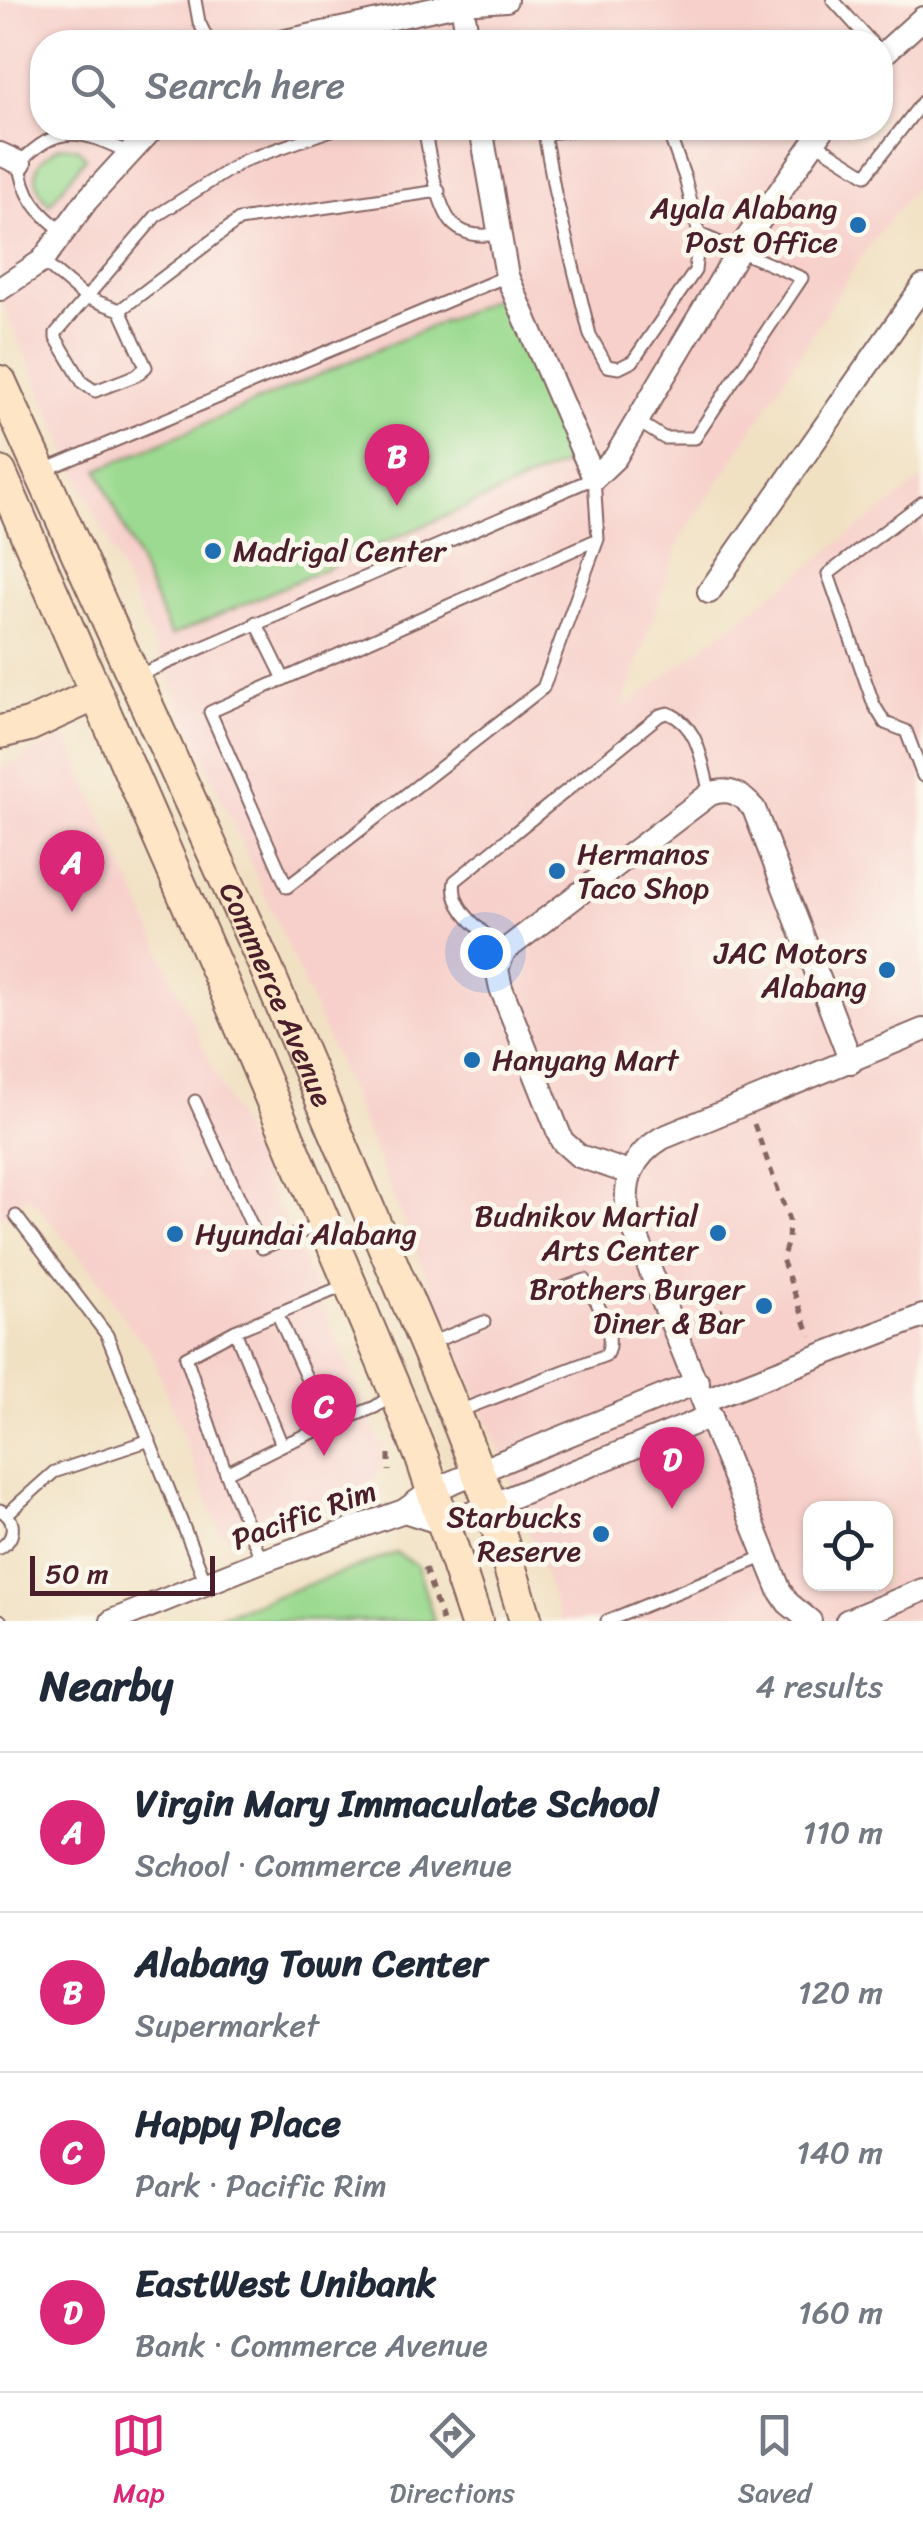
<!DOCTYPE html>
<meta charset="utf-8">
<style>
body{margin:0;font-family:Sriracha,sans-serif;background:#f6f6f7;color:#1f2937}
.controls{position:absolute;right:30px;bottom:30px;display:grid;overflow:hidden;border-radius:20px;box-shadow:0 2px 8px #0004}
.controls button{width:90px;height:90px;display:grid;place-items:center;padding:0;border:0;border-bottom:2px solid #e0e1e3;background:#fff;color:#1f2937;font:50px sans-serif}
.scale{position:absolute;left:30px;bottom:25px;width:185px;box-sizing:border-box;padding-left:10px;border:5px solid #4a1f2b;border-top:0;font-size:28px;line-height:35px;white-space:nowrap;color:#4a1f2b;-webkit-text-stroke:8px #fbf7ec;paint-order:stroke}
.you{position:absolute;left:485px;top:952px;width:35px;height:35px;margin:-25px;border:8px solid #fff;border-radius:50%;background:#1a73e8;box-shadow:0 0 0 15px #1a73e833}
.badge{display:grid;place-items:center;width:65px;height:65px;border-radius:50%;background:#db2777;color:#fff;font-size:32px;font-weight:700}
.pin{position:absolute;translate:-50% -82px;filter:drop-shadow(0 2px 5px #0008)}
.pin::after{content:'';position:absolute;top:52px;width:35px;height:30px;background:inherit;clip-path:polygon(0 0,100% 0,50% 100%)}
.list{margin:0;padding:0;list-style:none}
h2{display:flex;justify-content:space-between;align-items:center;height:130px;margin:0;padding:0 40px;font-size:42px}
h2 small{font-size:32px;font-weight:400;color:#747a83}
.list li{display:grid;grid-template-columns:65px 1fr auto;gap:30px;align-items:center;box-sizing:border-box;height:160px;padding:0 40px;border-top:2px solid #e0e1e3}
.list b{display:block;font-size:38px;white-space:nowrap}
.list p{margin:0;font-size:32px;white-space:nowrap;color:#747a83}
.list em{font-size:32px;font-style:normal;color:#747a83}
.icon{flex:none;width:55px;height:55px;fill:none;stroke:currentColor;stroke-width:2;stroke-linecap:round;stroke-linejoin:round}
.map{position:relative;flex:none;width:923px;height:1621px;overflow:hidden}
.search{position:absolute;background:#fff;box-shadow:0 2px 8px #0004;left:30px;right:30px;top:30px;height:110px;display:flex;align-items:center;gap:25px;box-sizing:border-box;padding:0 35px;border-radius:40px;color:#747a83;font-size:38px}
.sheet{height:770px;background:#fff}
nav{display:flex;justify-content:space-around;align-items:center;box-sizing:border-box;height:140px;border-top:2px solid #e0e1e3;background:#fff;font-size:28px;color:#747a83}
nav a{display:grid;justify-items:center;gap:5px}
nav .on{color:#db2777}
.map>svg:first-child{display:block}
.built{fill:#f7d0cb;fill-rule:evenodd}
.green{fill:#9bda90;stroke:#727c5e;stroke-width:2.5}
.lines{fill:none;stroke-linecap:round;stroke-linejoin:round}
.lane-casing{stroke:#846360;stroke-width:15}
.street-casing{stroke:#846360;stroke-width:26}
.secondary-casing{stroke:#846360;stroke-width:36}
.path{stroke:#846360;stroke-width:5;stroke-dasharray:8 8;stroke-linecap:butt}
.lane{stroke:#fff;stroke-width:11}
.street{stroke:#fff;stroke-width:22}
.secondary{stroke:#fde5c5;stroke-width:32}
.poi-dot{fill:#1f6fb2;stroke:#fbf7ec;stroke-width:4}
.labels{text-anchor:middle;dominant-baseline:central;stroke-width:10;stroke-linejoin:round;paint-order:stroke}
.poi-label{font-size:30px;fill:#4a1f2b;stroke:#fbf7ec;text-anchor:end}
.street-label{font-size:30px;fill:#4a1f2b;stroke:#fbf7ec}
</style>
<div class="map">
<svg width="923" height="1621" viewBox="0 0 923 1621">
<rect width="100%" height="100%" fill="#fbf7ec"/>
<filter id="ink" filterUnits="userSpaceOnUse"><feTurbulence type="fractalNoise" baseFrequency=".01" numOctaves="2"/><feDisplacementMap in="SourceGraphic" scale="20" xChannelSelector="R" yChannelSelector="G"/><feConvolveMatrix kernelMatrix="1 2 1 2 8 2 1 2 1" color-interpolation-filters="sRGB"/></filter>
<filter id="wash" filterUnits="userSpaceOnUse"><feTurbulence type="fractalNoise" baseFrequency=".0048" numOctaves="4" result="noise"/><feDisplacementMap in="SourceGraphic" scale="40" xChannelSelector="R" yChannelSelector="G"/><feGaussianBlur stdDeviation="2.25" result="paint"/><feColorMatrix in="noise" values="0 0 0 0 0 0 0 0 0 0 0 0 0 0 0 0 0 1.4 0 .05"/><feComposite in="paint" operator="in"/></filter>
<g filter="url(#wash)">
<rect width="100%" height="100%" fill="#f1e1c3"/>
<g class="built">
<path d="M0,0H923V177L863,254L725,473L680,539L622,709L923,479V1621H561L493,1434L298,970L0,299ZM42,42H880V128H42ZM810,1508H886V1584H810Z"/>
<path d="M66,736L207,1055L311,1279L382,1446L383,1463L373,1480L355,1493L235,1541L220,1533L150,1350L129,1326L94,1272L28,1196L0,1219V769Z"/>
</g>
<g class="green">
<path d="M61,146L77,148L86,157L49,205C29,178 31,162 61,146Z"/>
<path d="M504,295L576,459L171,636L98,470Z"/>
<path d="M396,1553L417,1565L434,1621H206Z"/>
</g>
</g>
<g filter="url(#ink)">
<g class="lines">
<g class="lane-casing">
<g id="lane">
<path d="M195,0L199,22L209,42"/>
<path d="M833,0L871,42"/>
<path d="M424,128C429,151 437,210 454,225C467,237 484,236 499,234"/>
<path d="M599,128L544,133L555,193L590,335L607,366L619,368L633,361L695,271L699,234L685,178L667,128"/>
<path d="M814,142L866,175L923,101"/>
<path d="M64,232C38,213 23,196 20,163C57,122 84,131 129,153"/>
<path d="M42,261L85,297L120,310L239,220L439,191"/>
<path d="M120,310L146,367L137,375L95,391L83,383L56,338V333L156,216L243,161L337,128"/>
<path d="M637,421L664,438H695L802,278L699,234"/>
<path d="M45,470L507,276"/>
<path d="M923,502L828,574L874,705L885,723L906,731L923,776"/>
<path d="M256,622L284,679"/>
<path d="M139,675L594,478L598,539L543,688L287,887L210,712L598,539"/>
<path d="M504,951C485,932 449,910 455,881L660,715L668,713C700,726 702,764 710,794"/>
<path d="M195,1101L262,1248L322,1224"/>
<path d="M16,1216L107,1335L206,1583"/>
<path d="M277,1313L328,1426"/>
<path d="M235,1331L282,1445"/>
<path d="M427,1344L484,1322"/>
<path d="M459,1411L606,1355C618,1333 595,1301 585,1280L565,1287"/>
<path d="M226,1473L282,1445L375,1407L394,1394"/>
<path d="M0,1510C17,1519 16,1538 0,1548"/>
<path d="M7,1514L54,1472L150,1440"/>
<path d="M262,1561L226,1473L186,1357L235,1331L346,1285"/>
<path d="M0,1620L1,1621"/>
<path d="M607,1621L766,1556"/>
</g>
</g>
<g class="street-casing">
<g id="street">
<path d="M462,3L468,42"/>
<path d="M281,42L462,3L506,0"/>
<path d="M880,57L923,18"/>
<path d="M481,128L507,276L594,478L615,458L739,250L824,128"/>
<path d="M0,154L20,163"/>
<path d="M0,289L42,261L87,200L153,128"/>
<path d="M709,592L923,286"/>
<path d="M630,1173L579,1156L562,1141L501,988L497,969L504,951L710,794C730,787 741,794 754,809L851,1062"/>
<path d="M705,1400L923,1316"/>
<path d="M404,1511L445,1524L711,1416"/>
<path d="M112,1621L262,1561L404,1511L433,1490L698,1382"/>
<path d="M810,1621L788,1603L780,1591L628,1215C623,1181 632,1156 662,1138L923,1030"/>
<path d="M847,1621L923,1590"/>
</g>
</g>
<g class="secondary-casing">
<g id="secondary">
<path id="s1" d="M0,382L266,968L455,1413L491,1506L526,1621"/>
<path d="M0,473L224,986L396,1393L422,1458L476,1621"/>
<path d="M0,732L29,725L96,694"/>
</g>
</g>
<g class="path">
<path d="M754,1124L789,1220L788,1241L782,1259L810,1336"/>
<path d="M723,1316L717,1300L739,1292"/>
<path d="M389,1454V1471"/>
<path d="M425,1568L442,1621"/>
</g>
<use href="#lane" class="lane"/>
<use href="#street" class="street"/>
<use href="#secondary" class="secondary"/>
</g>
</g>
<g class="poi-dot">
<circle cx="858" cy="225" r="10"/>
<circle cx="213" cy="551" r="10"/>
<circle cx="557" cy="871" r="10"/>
<circle cx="887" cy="970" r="10"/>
<circle cx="472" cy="1060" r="10"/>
<circle cx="718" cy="1233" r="10"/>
<circle cx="175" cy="1234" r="10"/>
<circle cx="764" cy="1306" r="10"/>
<circle cx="601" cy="1534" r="10"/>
</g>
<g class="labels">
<g class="poi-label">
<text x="838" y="208">Ayala Alabang<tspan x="838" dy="34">Post Office</tspan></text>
<text x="233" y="551" text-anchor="start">Madrigal Center</text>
<text x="577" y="854" text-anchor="start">Hermanos<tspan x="577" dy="34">Taco Shop</tspan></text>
<text x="867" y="953">JAC Motors<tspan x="867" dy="34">Alabang</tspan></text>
<text x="492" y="1060" text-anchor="start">Hanyang Mart</text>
<text x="698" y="1216">Budnikov Martial<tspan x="698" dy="34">Arts Center</tspan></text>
<text x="195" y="1234" text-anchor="start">Hyundai Alabang</text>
<text x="744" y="1289">Brothers Burger<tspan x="744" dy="34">Diner &amp; Bar</tspan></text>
<text x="581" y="1517">Starbucks<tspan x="581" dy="34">Reserve</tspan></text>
</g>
<g class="street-label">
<text stroke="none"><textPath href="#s1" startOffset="672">Commerce Avenue</textPath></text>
<text transform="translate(304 1515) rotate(-20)">Pacific Rim</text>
</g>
</g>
</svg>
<div class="controls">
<button><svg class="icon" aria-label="locate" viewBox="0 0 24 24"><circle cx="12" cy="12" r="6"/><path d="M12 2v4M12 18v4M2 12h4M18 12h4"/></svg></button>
</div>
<div class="scale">50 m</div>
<div class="you"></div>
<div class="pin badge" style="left:72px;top:912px">A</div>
<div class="pin badge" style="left:397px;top:506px">B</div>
<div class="pin badge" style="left:324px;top:1456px">C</div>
<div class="pin badge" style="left:672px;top:1509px">D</div>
<div class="search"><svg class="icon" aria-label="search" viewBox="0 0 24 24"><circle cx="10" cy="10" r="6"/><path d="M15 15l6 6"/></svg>Search here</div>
</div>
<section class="sheet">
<h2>Nearby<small>4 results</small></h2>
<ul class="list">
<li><span class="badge">A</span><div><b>Virgin Mary Immaculate School</b><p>School · Commerce Avenue</p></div><em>110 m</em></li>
<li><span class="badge">B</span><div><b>Alabang Town Center</b><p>Supermarket</p></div><em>120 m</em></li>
<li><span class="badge">C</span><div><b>Happy Place</b><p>Park · Pacific Rim</p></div><em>140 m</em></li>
<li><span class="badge">D</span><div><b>EastWest Unibank</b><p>Bank · Commerce Avenue</p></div><em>160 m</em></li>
</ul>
</section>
<nav>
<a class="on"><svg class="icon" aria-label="map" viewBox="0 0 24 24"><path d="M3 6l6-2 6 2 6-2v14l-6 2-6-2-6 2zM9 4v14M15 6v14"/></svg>Map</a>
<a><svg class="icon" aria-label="directions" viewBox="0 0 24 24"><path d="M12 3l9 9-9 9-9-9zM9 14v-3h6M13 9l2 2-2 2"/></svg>Directions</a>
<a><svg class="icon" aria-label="saved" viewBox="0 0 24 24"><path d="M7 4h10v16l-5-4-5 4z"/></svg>Saved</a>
</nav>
